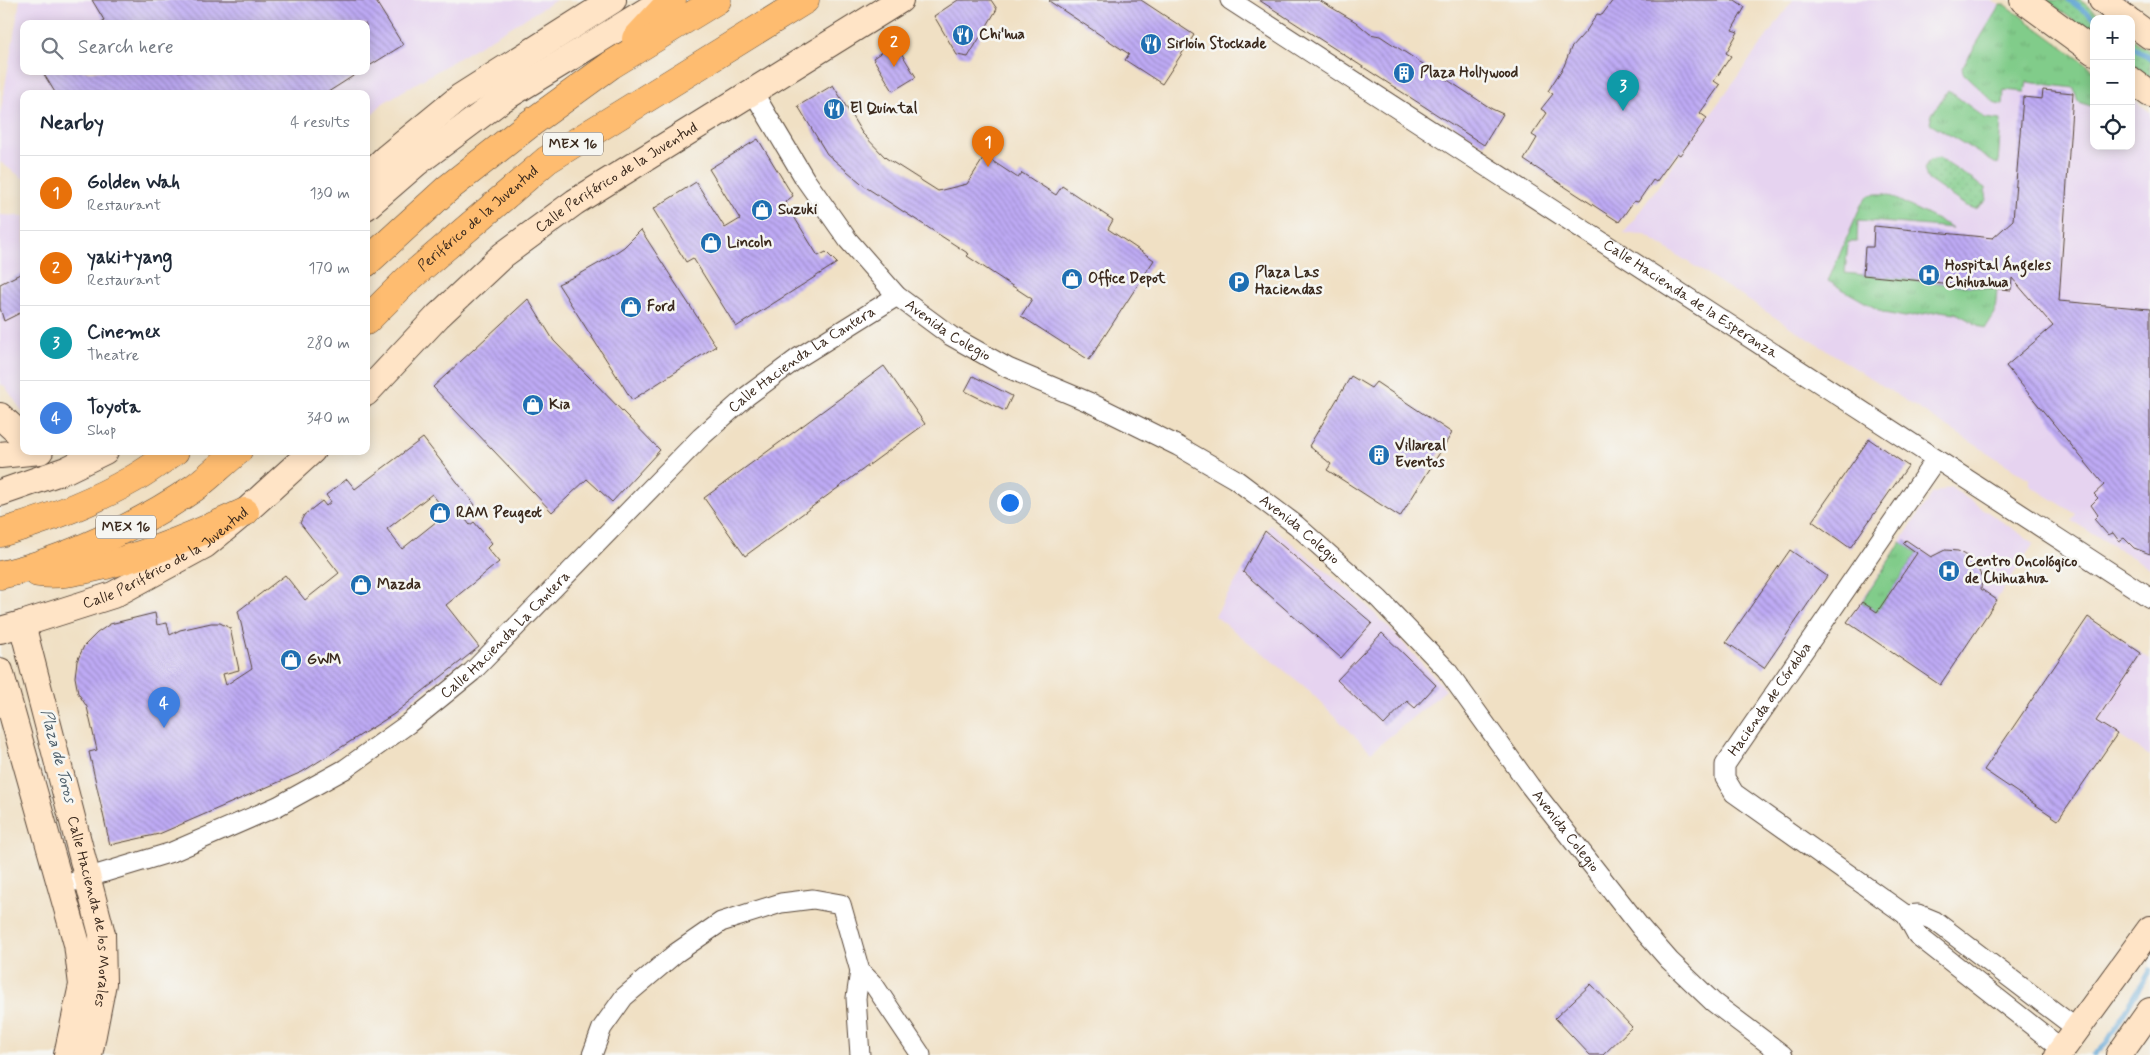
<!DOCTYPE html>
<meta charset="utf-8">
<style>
body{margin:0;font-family:Mynerve,sans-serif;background:#f2f2f3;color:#1f2937}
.controls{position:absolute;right:15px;top:15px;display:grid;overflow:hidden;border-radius:10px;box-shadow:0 2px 12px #0003}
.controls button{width:45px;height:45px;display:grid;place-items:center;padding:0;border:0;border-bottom:1px solid #e0e1e3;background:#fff;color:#1f2937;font:25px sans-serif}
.you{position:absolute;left:1009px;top:502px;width:18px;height:18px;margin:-12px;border:4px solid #fff;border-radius:50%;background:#1a73e8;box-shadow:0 0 0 8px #1a73e833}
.badge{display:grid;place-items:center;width:32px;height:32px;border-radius:50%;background:#1f6fb2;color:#fff;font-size:16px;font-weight:700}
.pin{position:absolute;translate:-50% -41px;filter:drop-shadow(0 1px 2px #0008)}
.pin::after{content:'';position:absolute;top:26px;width:18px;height:15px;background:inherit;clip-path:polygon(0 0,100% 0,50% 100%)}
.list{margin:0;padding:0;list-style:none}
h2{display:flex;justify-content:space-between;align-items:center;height:65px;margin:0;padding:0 20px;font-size:21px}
h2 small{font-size:16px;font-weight:400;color:#747a83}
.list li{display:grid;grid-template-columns:32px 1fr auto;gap:15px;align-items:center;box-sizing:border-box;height:75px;padding:0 20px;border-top:1px solid #e0e1e3}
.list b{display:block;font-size:19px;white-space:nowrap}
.list p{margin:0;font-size:16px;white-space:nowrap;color:#747a83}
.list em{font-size:16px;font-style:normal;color:#747a83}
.icon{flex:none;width:28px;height:28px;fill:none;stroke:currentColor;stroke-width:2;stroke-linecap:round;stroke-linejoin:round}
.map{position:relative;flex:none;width:2150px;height:1055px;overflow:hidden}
.search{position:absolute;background:#fff;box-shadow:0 2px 12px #0003;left:20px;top:20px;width:350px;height:55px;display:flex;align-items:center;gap:12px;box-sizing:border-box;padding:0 18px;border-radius:10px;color:#747a83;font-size:19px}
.panel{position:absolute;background:#fff;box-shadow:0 2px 12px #0003;left:20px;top:90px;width:350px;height:365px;border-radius:10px}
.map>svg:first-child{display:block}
.built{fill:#e6d3f0;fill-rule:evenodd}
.grass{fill:url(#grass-dots);stroke:#5e7b54}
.park{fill:url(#park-tufts);stroke:#5e7b54}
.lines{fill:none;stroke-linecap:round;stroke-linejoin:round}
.stream{stroke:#5da3d3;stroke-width:5}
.building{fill:url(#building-back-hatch);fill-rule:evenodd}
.street-casing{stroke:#564537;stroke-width:21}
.secondary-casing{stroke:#564537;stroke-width:28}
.highway-casing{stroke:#564537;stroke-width:29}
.street{stroke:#fff;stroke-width:19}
.secondary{stroke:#ffe4c6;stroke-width:26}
.highway{stroke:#febc70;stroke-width:28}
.labels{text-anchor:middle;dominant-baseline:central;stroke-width:5;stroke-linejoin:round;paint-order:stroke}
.shield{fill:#f6f6f2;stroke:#73675e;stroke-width:1}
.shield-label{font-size:14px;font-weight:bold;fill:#3b2a1e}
.poi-label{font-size:15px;font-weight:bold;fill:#3b2a1e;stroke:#f6f6f2;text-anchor:start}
.street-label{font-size:15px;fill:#3b2a1e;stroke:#f6f6f2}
.water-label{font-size:16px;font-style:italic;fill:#495a66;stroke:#f6f6f2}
</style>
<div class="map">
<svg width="2150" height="1055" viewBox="0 0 2150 1055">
<defs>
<pattern id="grass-dots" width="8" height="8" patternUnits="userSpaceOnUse" patternTransform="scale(1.25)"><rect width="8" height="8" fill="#81cc8a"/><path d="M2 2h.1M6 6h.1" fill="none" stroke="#70af77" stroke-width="1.8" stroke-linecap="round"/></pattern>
<pattern id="park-tufts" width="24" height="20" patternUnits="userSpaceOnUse" patternTransform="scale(1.25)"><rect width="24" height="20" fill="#81cc8a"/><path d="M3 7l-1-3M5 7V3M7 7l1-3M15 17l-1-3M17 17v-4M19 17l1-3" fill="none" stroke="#70af77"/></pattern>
<pattern id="building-back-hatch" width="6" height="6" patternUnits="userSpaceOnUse" patternTransform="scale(1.25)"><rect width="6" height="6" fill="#beaaf5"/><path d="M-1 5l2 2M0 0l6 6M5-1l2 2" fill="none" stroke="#9c8bc6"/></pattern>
</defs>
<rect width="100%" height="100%" fill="#f6f6f2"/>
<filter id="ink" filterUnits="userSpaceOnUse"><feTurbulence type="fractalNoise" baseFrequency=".02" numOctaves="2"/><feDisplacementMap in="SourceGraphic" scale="10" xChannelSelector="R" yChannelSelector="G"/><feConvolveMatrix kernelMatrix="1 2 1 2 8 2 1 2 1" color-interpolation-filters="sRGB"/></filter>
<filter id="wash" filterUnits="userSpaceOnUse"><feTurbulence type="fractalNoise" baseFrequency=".0096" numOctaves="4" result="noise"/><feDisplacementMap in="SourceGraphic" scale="20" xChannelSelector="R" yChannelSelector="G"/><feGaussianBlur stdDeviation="1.12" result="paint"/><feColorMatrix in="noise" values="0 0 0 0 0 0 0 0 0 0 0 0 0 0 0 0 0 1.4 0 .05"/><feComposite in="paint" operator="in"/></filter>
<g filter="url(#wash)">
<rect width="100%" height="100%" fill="#f0e0c4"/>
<g class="built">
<path d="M20,0H556L383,103L366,120V94H24V179L0,162V115ZM24,24H366V71H24Z"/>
<path d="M1793,0H1991L2000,5H2006L2094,70V146H2131V98L2150,112V568L2072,521L2076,514L2031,486L2029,479L1644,234L1624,233Z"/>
<path d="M0,215L24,216V414L5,386L0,384Z"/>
<path d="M1950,487L2034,543L1940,685L1847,622L1932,494Z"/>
<path d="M1270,525L1361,600L1392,631L1446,690L1371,752L1304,686L1215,616Z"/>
<path d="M2141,653L2150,659V756L2096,721Z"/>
</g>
<g class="grass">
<path d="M2046,0H2080L2105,19H2094V36Z"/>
<path d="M2131,38L2150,51V77L2131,63Z"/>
<path d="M1939,158L1985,188L1987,200L1976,209L1966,206L1927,179L1924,168L1929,160Z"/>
</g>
<g class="park">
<path d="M2000,5H2006L2094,70V107L2078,102L2074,88L2027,82L2025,92L2004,90L2003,105L1996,104L1963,73L1962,68Z"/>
<path d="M1948,90L1985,118L2001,120L1998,165L1930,123L1932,114Z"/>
<path d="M1876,194H1886L1953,228L1858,220L1857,242H1848L1845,273L1997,289L1995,313L1985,329L1956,313L1940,311L1905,317L1884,313L1828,281L1861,205L1868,196Z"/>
<path d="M1901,542L1917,553L1877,612L1862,602Z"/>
</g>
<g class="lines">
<g class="stream">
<path d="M2069,0L2095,19"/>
<path d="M2131,45L2150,59"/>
<path d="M2094,1055L2107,1042L2150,970"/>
</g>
</g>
<g id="blocks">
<g class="building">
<path d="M92,0H375L403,45L366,68V24H99L104,20Z"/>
<path d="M958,0H991L997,9L968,57L957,55L934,16Z"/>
<path d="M1050,0H1141L1194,35L1162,84L1125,60L1129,54L1049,1Z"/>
<path d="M1259,0H1319L1356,22L1370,34L1380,36L1492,109L1503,114L1484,145Z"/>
<path d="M1613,0H1735L1745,7L1732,30L1738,32L1726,53L1731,56L1714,81L1720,85L1700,113L1707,118L1680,155L1677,153L1656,182L1653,180L1638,202L1634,201L1619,222L1524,160L1537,138L1532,135L1547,113L1541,109L1553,94L1548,91L1564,66L1571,48L1587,30L1597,14L1602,15Z"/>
<path d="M895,43L916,77L893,91L873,58Z"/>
<path d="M42,71H361L325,94H56Z"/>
<path d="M833,85L862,133L886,158L938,191L967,184L985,156L1018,178L1022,173L1056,195L1062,186L1113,220L1108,229L1154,260L1089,360L1021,316L1032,299L967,256L969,254L867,188L827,154L798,106Z"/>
<path d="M2043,90L2073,93L2059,301L2150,309V554L2134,548L2124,538L2119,541L2113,533L2108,535L2094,519L2098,515L2091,505L2098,498L2094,494L2104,485L2006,366L2053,326L2012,278L2011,290L1863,275L1865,247H1873L1874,226L1993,238L2013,220L2023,97L2042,99Z"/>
<path d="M758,139L793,196L785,202L818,256L826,252L837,263L736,327L693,258L686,262L653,209L696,182L725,228L740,219L709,169Z"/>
<path d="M641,230L716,346L632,400L558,284L580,274L603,261L624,247Z"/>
<path d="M24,272V311L4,321L0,308V284Z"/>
<path d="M528,299L554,341L660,450L612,502L587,479L552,512L433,387Z"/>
<path d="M884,366L925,424L745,556L704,498Z"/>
<path d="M973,376L1012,396L1005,411L965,391Z"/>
<path d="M1351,376L1371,388L1376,382L1452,433L1400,517L1327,470L1331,464L1309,446Z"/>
<path d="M423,438L475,505L462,515L470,525L474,522L492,543L487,548L499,562L446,605L479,647L394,714L302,772L159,834L110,845L89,752L97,750L87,707L78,693L75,677L77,661L84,646L97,633L110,624L155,613L157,625L167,623L170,635L180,630L211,623H220L230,628L239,670L223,674L226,685L252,668L238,611L285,575L305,600L339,573L300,523L304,515L322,501L326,506L331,502L326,495L347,479L355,489ZM432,494L447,513L402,549L387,529Z"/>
<path d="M1869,439L1908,466L1850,548L1812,521Z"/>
<path d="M1265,531L1372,623L1341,658L1243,572Z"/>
<path d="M1906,540L1931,557L1945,550L1958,551L1975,561L1982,578L1981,589L1997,600L1940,685L1847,622L1862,602L1877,612L1917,553L1903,543Z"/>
<path d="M1790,550L1827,576L1764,668L1726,642Z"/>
<path d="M2088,617L2141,653L2096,721L2117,734L2058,820L1984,770Z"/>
<path d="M1382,633L1436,685L1415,708L1407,701L1384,725L1337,680Z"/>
<path d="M1591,984L1632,1027L1603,1055H1590L1555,1018Z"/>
</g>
</g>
</g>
<g filter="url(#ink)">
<use href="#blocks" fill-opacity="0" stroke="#564537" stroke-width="1"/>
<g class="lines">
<g class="street-casing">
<g id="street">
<path id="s1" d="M1230,0L2150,598"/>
<path id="s2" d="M753,92L805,179L848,240L897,296L951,336L1008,368L1091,403L1178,446L1235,479L1296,525L1379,599L1446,669L1530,786L1641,928L1669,960L1713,1002L1783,1055"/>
<path id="s3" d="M76,881L172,852L278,806L345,769L408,724L472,672L701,437L747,396L798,358L897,296"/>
<path id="s4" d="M1906,915L1734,793L1725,778V765L1936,459"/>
<path d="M860,971L856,998L860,1055"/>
<path d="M2062,1049L1917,935L1906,915L1918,914L1935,921L2077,1029"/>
<path d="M592,1055L602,1028L624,997L676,953L721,922L781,903L813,899L841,904L860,971L874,985L921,1055"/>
</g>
</g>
<g class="secondary-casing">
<g id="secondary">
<path d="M2023,0L2094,52"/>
<path d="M2102,0L2127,19"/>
<path d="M2131,22L2150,36"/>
<path d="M2131,80L2150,94"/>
<path d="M366,177L387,157L460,97L613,0"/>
<path d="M366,207L418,162L501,100L664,0"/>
<path id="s5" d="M366,393L438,316L503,255L575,202L900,0"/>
<path d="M0,416L24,438"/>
<path d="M0,455L40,451"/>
<path d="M0,493L66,470L105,451"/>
<path id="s6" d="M22,624L102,934L103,983L89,1055"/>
<path id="s7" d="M0,630L22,624L113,595L205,545L245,512L312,451"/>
<path d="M0,671L77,944L82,985L67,1055"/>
<path d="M2058,1055L2150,929"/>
<path d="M2119,1055L2150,1011"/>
</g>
</g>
<g class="highway-casing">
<g id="highway">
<path d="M636,39L672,0"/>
<path d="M366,263L447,189L531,123L611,65L717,0"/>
<path id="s8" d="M366,321L407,280L547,160L805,0"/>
<path d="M0,533C46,520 91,503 133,479C147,471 161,461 175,451"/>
<path d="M38,573C60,576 84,570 106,565C155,552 199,533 245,512"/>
<path d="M0,575C62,562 142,524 194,488C209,477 223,463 238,451"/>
</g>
</g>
<use href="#street" class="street"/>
<use href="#secondary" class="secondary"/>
<use href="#highway" class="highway"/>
</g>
</g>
<defs>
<g id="restaurant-disc" transform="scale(1.125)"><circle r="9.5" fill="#1f6fb2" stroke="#f6f6f2"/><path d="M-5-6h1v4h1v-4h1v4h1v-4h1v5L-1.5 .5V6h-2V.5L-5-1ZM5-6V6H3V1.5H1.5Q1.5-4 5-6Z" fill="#fff"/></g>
<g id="building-disc" transform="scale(1.125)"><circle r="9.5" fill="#1f6fb2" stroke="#f6f6f2"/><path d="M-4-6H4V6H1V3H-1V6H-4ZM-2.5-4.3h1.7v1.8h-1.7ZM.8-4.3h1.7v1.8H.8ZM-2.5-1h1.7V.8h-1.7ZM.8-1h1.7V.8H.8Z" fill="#fff"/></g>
<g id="shop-disc" transform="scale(1.125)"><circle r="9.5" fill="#1f6fb2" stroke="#f6f6f2"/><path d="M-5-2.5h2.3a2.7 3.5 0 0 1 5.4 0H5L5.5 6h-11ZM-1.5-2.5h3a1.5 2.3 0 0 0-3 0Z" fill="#fff"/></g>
<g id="hospital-disc" transform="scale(1.125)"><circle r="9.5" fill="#1f6fb2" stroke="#f6f6f2"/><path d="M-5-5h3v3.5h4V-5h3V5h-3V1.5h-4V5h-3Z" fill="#fff"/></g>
<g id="parking-disc" transform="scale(1.125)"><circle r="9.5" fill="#1f6fb2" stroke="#f6f6f2"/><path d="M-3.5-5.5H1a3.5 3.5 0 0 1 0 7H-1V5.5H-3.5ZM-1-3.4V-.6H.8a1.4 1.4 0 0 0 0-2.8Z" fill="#fff"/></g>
</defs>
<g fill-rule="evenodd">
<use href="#restaurant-disc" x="963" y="35"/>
<use href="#restaurant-disc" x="1151" y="44"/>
<use href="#building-disc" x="1404" y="73"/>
<use href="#restaurant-disc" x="834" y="109"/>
<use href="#shop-disc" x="762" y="210"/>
<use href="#shop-disc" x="711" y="243"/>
<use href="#hospital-disc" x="1929" y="275"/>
<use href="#shop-disc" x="1072" y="279"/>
<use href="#parking-disc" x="1239" y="282"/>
<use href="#shop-disc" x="631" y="307"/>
<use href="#shop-disc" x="533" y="405"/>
<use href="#building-disc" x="1379" y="455"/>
<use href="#shop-disc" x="440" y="513"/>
<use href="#hospital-disc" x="1949" y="571"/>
<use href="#shop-disc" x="361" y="585"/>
<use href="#shop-disc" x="291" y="660"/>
</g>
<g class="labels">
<g class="shield">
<rect x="543" y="132.5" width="60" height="23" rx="4"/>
<rect x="96" y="515.5" width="60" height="23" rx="4"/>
</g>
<g class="shield-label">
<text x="573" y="144">MEX 16</text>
<text x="126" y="527">MEX 16</text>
</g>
<g class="poi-label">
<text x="979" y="35">Chi'hua</text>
<text x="1167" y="44">Sirloin Stockade</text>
<text x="1420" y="73">Plaza Hollywood</text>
<text x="850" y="109">El Quintal</text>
<text x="778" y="210">Suzuki</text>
<text x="727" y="243">Lincoln</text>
<text x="1945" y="266">Hospital Ángeles<tspan x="1945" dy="17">Chihuahua</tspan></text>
<text x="1255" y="273">Plaza Las<tspan x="1255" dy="17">Haciendas</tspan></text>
<text x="1088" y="279">Office Depot</text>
<text x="647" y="307">Ford</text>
<text x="549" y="405">Kia</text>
<text x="1395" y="446">Villareal<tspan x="1395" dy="17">Eventos</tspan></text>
<text x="456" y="513">RAM Peugeot</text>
<text x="1965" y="562">Centro Oncológico<tspan x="1965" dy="17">de Chihuahua</tspan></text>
<text x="377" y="585">Mazda</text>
<text x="307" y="660">GWM</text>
</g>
<g class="street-label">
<text stroke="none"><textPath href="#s5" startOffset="332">Calle Periférico de la Juventud</textPath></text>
<text stroke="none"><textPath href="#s8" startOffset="152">Periférico de la Juventud</textPath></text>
<text stroke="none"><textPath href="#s1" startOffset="549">Calle Hacienda de la Esperanza</textPath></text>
<text stroke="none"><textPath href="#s2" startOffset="312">Avenida Colegio</textPath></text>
<text stroke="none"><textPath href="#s3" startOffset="908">Calle Hacienda La Cantera</textPath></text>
<text stroke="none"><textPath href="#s2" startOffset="718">Avenida Colegio</textPath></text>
<text stroke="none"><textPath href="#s7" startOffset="182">Calle Periférico de la Juventud</textPath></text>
<text stroke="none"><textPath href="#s3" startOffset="502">Calle Hacienda La Cantera</textPath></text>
<text stroke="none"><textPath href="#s4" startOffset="321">Hacienda de Córdoba</textPath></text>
<text stroke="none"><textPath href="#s2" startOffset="1122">Avenida Colegio</textPath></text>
<text stroke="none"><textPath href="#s6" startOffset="296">Calle Hacienda de los Morales</textPath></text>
</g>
<g class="water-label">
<text transform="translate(58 756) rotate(75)">Plaza de Toros</text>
</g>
</g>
</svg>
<div class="controls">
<button>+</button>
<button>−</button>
<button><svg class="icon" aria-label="locate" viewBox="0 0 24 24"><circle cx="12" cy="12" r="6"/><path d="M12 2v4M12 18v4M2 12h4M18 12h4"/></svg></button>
</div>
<div class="you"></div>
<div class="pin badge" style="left:988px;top:167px;background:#e8710a">1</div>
<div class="pin badge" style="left:894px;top:67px;background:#e8710a">2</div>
<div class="pin badge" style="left:1623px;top:111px;background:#0f9aa8">3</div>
<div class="pin badge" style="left:164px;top:728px;background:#3f7fe0">4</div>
<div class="search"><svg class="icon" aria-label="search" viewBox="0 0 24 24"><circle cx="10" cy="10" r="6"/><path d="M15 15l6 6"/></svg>Search here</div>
<section class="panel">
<h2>Nearby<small>4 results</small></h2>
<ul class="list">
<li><span class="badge" style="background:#e8710a">1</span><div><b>Golden Wah</b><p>Restaurant</p></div><em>130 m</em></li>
<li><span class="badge" style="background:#e8710a">2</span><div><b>yaki+yang</b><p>Restaurant</p></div><em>170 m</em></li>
<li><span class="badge" style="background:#0f9aa8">3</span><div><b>Cinemex</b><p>Theatre</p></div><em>280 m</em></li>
<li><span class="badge" style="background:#3f7fe0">4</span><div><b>Toyota</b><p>Shop</p></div><em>340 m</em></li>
</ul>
</section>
</div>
